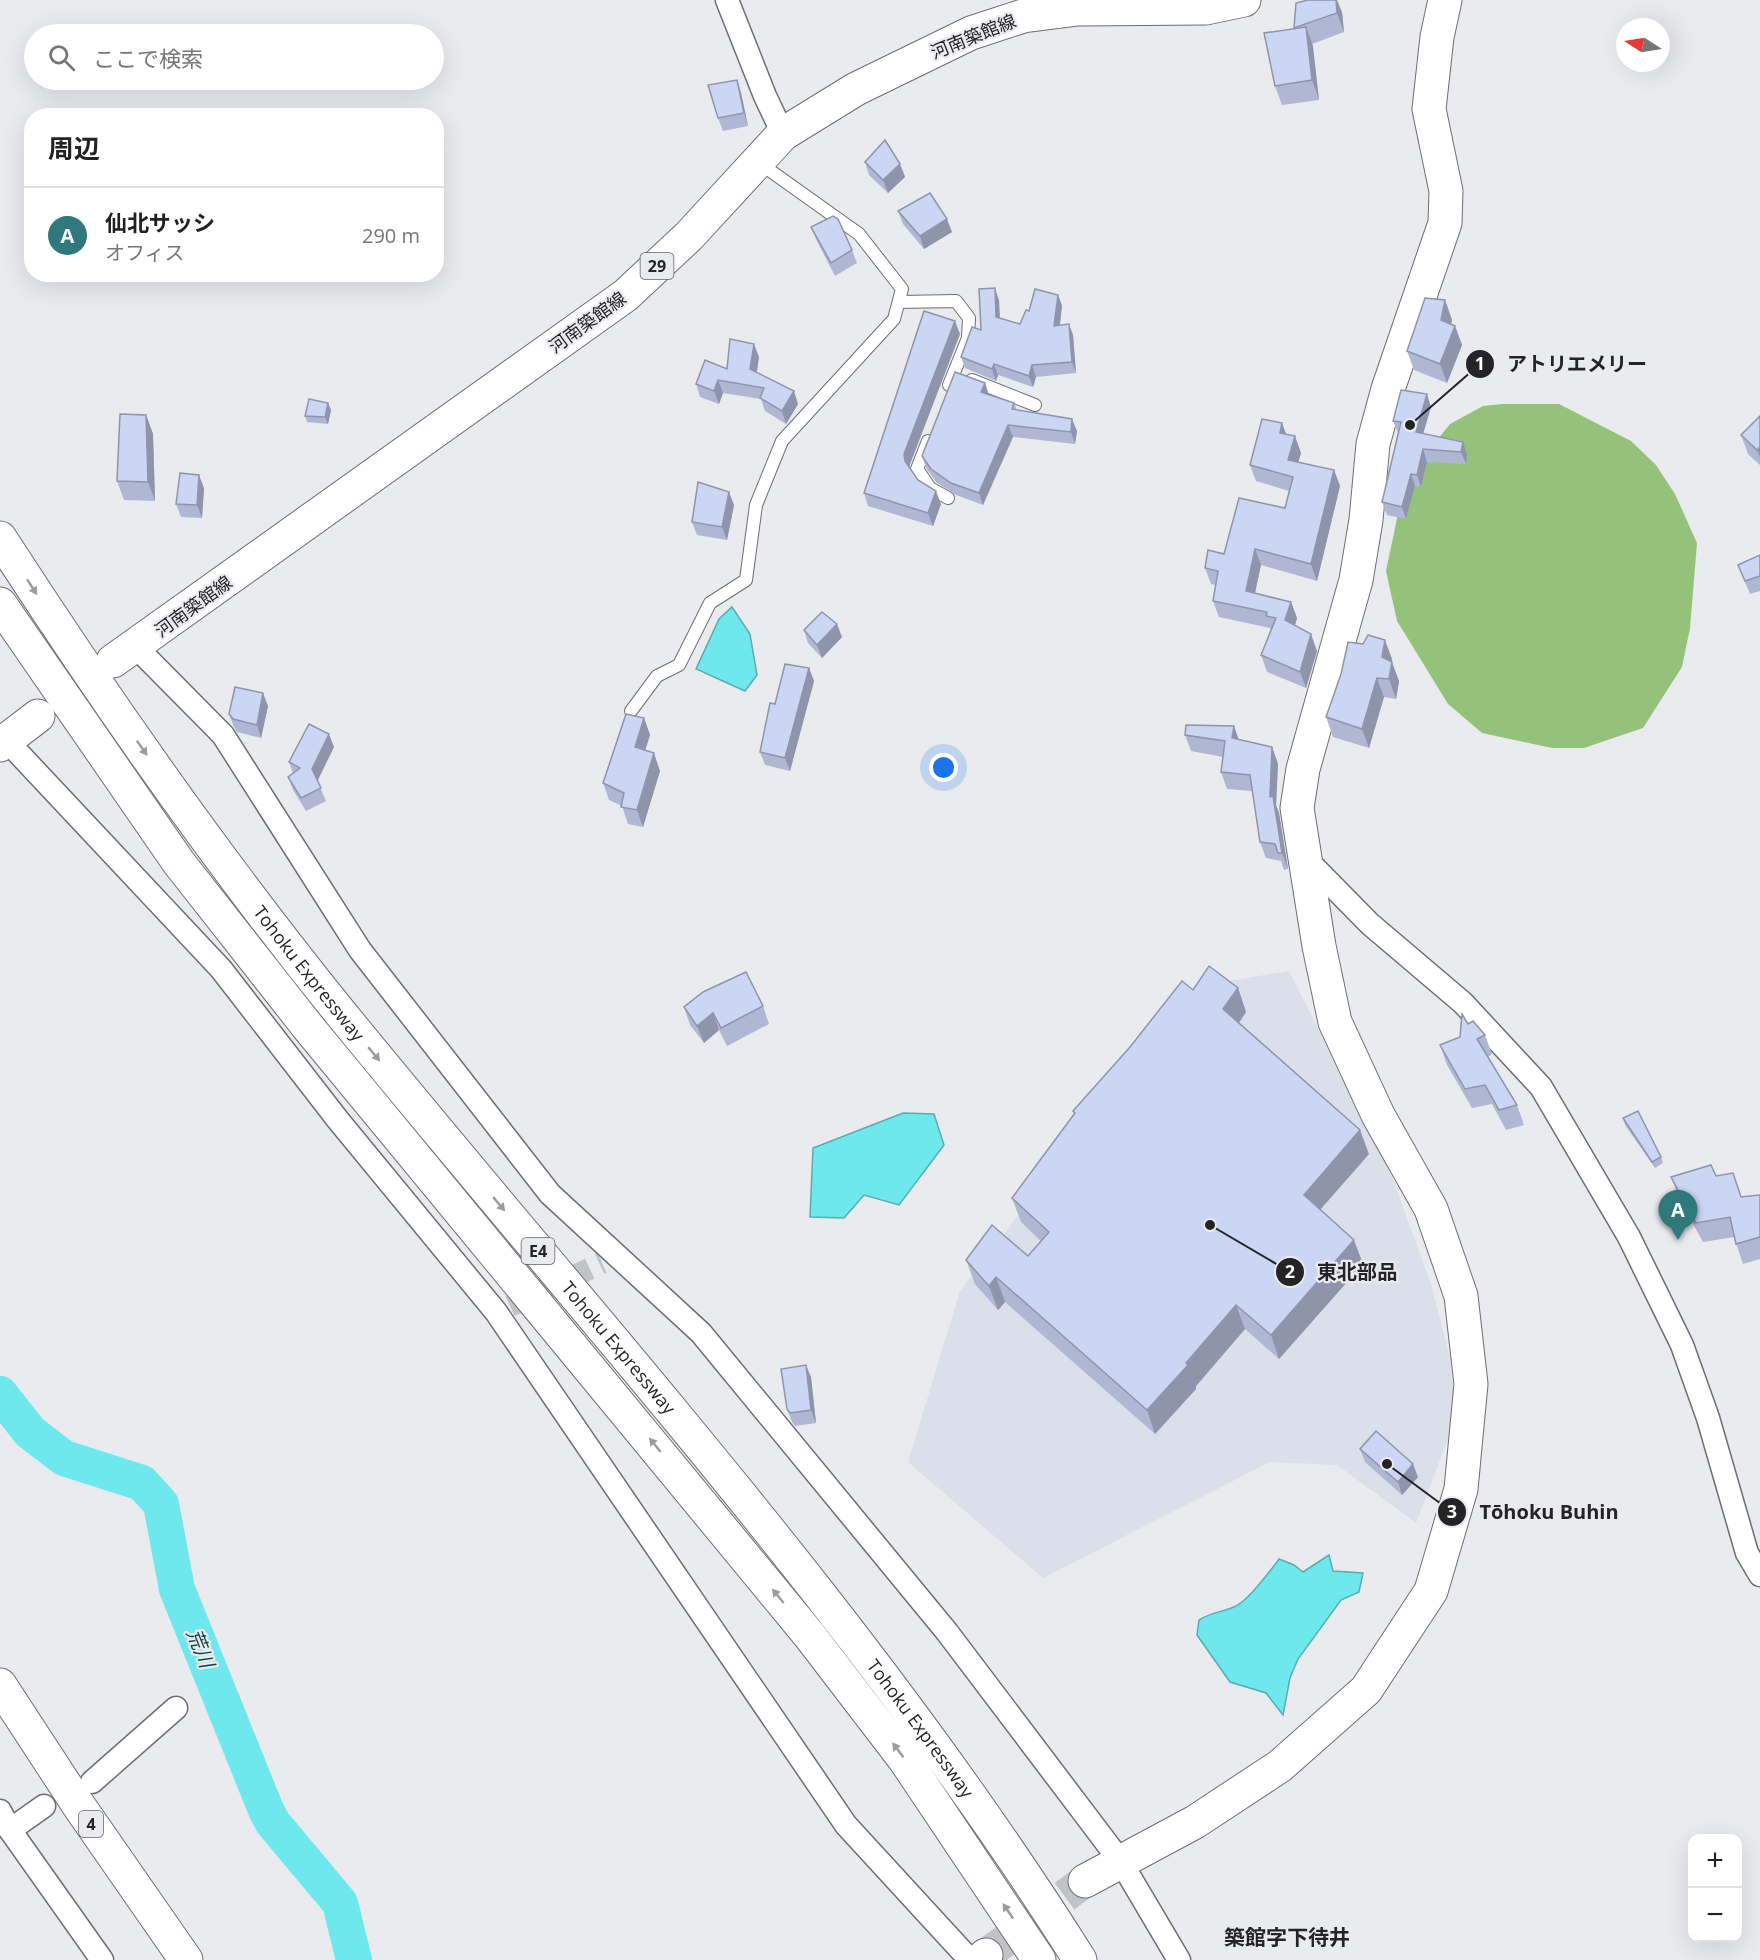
<!DOCTYPE html>
<html lang="ja">
<meta charset="utf-8">
<style>
body{margin:0;font-family:"Open Sans","Noto Sans JP",sans-serif;background:#f6f6f6;color:#222}
.controls{position:absolute;right:18px;bottom:18px;display:grid;overflow:hidden;border-radius:12px;box-shadow:0 6px 24px #0002}
.controls button{width:54px;height:54px;display:grid;place-items:center;padding:0;border:0;border-bottom:2px solid #e0e0e0;background:#fff;color:#222;font:30px sans-serif}
.compass{position:absolute;left:1616px;top:18px;width:54px;height:54px;border-radius:50%;background:#fff;box-shadow:0 6px 24px #0002;rotate:282deg}
.you{position:absolute;left:944px;top:768px;width:21px;height:21px;margin:-15px;border:4px solid #fff;border-radius:50%;background:#1a73e8;box-shadow:0 0 0 9px #1a73e833}
.badge{display:grid;place-items:center;width:39px;height:39px;border-radius:50%;background:#2f787c;color:#fff;font-size:20px;font-weight:700}
.pin{position:absolute;translate:-50% -50px;filter:drop-shadow(0 2px 3px #0008)}
.pin::after{content:'';position:absolute;top:32px;width:21px;height:18px;background:inherit;clip-path:polygon(0 0,100% 0,50% 100%)}
.list{margin:0;padding:0;list-style:none}
h2{display:flex;justify-content:space-between;align-items:center;height:78px;margin:0;padding:0 24px;font-size:26px}
h2 small{font-size:20px;font-weight:400;color:#767676}
.list li{display:grid;grid-template-columns:39px 1fr auto;gap:18px;align-items:center;box-sizing:border-box;height:96px;padding:0 24px;border-top:2px solid #e0e0e0}
.list b{display:block;font-size:22px;white-space:nowrap}
.list p{margin:0;font-size:20px;white-space:nowrap;color:#767676}
.list em{font-size:20px;font-style:normal;color:#767676}
.icon{flex:none;width:33px;height:33px;fill:none;stroke:currentColor;stroke-width:2;stroke-linecap:round;stroke-linejoin:round}
.map{position:relative;flex:none;width:1760px;height:1960px;overflow:hidden}
.search{position:absolute;background:#fff;box-shadow:0 6px 24px #0002;left:24px;top:24px;width:420px;height:66px;display:flex;align-items:center;gap:15px;box-sizing:border-box;padding:0 21px;border-radius:33px;color:#767676;font-size:22px}
.panel{position:absolute;background:#fff;box-shadow:0 6px 24px #0002;left:24px;top:108px;width:420px;height:174px;border-radius:24px}
.map>svg:first-child{display:block}
.built{fill:#dbdfea}
.forest{fill:#95c27a}
.water{fill:#6ee8ec;stroke:#58adb1;stroke-width:1.5}
.lines{fill:none;stroke-linecap:round;stroke-linejoin:round}
.river{stroke:#6ee8ec;stroke-width:36}
.street-tunnel{stroke:#c2c3c7;stroke-width:22;stroke-dasharray:22 11;stroke-linecap:butt}
.secondary-tunnel{stroke:#c2c3c7;stroke-width:33;stroke-dasharray:33 16;stroke-linecap:butt}
.lane-casing{stroke:#6d6e71;stroke-width:14}
.street-casing{stroke:#6d6e71;stroke-width:25}
.secondary-casing{stroke:#6d6e71;stroke-width:35}
.primary-casing{stroke:#6d6e71;stroke-width:35}
.highway-casing{stroke:#6d6e71;stroke-width:35}
.lane{stroke:#fff;stroke-width:12}
.street{stroke:#fff;stroke-width:22}
.secondary{stroke:#fff;stroke-width:33}
.primary{stroke:#fff;stroke-width:33}
.highway{stroke:#fff;stroke-width:33}
.wall{fill:#afb7d2}
.shaded-wall{fill:#8e95ab}
.building{fill:#cbd5f4;stroke:#8e95ab;stroke-width:1.5}
.oneway{fill:#9c9c9d}
.labels{text-anchor:middle;dominant-baseline:central;stroke-width:4.5;stroke-linejoin:round;paint-order:stroke}
.shield{fill:#eaebef;stroke:#5f6062;stroke-width:1.5}
.shield-label{font-size:16px;font-weight:bold;fill:#242426}
.street-label{font-size:18px;fill:#242426;stroke:#eaebef}
.water-label{font-size:20px;font-style:italic;fill:#0e4749;stroke:#eaebef}
.quarter-label{font-size:21px;font-weight:bold;fill:#242426;stroke:#eaebef}
.leader{fill:none;stroke:#242426;stroke-width:2}
.callout-dot{fill:#242426;stroke:#eaebef;stroke-width:2}
.mark-label{font-size:18px;text-anchor:middle;font-weight:bold;fill:#fff}
.callout-label{font-size:20px;text-anchor:middle;font-weight:bold;fill:#242426;stroke:#eaebef;stroke-width:4.5;stroke-linejoin:round;paint-order:stroke}
</style>
<div class="map">
<svg width="1760" height="1960" viewBox="0 0 1760 1960">
<rect width="100%" height="100%" fill="#eaebef"/>
<path class="built" d="M1289,971L1388,1166L1431,1284L1450,1358L1456,1418L1416,1523L1337,1465L1270,1462L1043,1578L908,1462L960,1291L1194,987Z"/>
<path class="forest" d="M1502,404H1559L1631,441L1656,465L1675,494L1697,543L1690,628L1682,667L1643,728L1584,748H1552L1482,733L1448,704L1397,621L1386,571L1405,480L1450,424L1483,406Z"/>
<g class="water">
<path d="M732,607L750,634L757,675L745,691L696,669L719,619Z"/>
<path d="M903,1113L934,1114L944,1145L899,1205L864,1195L844,1218L810,1217L813,1148Z"/>
<path d="M1329,1555L1333,1571L1363,1573L1359,1592L1341,1600L1298,1659L1290,1678L1283,1715L1266,1693L1230,1682L1197,1635L1199,1620C1213,1611 1220,1613 1234,1607C1248,1602 1270,1571 1279,1559L1294,1565L1303,1572Z"/>
</g>
<g class="lines">
<path class="river" d="M0,1394L30,1432L64,1458L142,1483L161,1504L177,1589L266,1810L273,1823L340,1903L354,1960"/>
<path class="street-tunnel" d="M510,1306L602,1263"/>
<path class="secondary-tunnel" d="M986,1955L1085,1881"/>
<g class="lane-casing">
<g id="lane">
<path d="M899,302L956,301L969,318L968,338L949,385"/>
<path d="M972,380L1035,405"/>
<path d="M928,441L917,469L930,488L948,498"/>
<path d="M631,711L657,676L679,665L710,603L746,580L756,505L782,441L894,319L902,289L859,234L758,162"/>
</g>
</g>
<g class="street-casing">
<g id="street">
<path d="M727,0L765,96L783,134"/>
<path d="M136,647L223,735L360,950L550,1194L701,1333L947,1632L1121,1862L1179,1960"/>
<path d="M7,741L221,969L338,1120L496,1312L846,1825L970,1960"/>
<path d="M1305,858L1370,924L1463,1003L1541,1087L1629,1237L1682,1345L1708,1418L1747,1553L1760,1575"/>
<path d="M92,1782L176,1708"/>
<path d="M0,1811L10,1830L102,1960"/>
<path d="M10,1830L44,1806"/>
</g>
</g>
<g class="secondary-casing">
<g id="secondary">
<path d="M1085,1881L1195,1822L1280,1766L1366,1690L1431,1591L1461,1489L1471,1384L1461,1296L1431,1209L1378,1115L1335,1022L1319,946L1297,808L1303,769L1356,580L1366,520L1373,444L1388,389L1445,223L1446,191L1429,109L1437,37L1445,0"/>
<path d="M980,1960L986,1955"/>
</g>
</g>
<g class="primary-casing">
<g id="primary">
<path d="M113,661L626,295L689,236L783,134L856,89L971,33L1023,16L1078,9L1206,8L1244,0"/>
<path d="M0,745L38,716"/>
</g>
</g>
<g class="highway-casing">
<g id="highway">
<path id="s1" d="M0,538C104,699 214,856 334,1005C589,1319 864,1617 1080,1960"/>
<path d="M0,604L179,863L308,1027L810,1636L905,1760L1039,1960"/>
<path d="M0,1685L79,1806L186,1960"/>
</g>
</g>
<use href="#lane" class="lane"/>
<use href="#street" class="street"/>
<use href="#secondary" class="secondary"/>
<use href="#primary" class="primary"/>
<use href="#highway" class="highway"/>
</g>
<g class="wall">
<path d="M1342,12L1344,32L1312,44L1319,100L1282,105L1275,86L1295,28Z"/>
<path d="M737,80L741,93L748,126L723,131L718,118Z"/>
<path d="M865,162L900,164L905,177L888,193L869,175Z"/>
<path d="M898,211L952,232L924,249L903,224Z"/>
<path d="M811,227L852,250L857,263L835,276L816,239Z"/>
<path d="M1058,295L1062,306L1060,325L1073,335L1076,373L1036,377L1033,387L998,375L996,381L965,368L961,357L981,330L999,300L1000,318L1020,324L1029,311Z"/>
<path d="M1445,300L1452,320L1451,324L1455,326L1462,345L1447,383L1414,370L1407,351Z"/>
<path d="M960,334L909,466L918,480L941,504L933,526L868,506L864,493Z"/>
<path d="M759,357L757,372L798,404L786,424L765,411L761,399L723,393L719,404L700,397L696,384L727,369Z"/>
<path d="M985,383L989,395L1014,403L1017,410L1077,431L1075,444L1013,437L983,505L956,495L936,482L926,468L922,456Z"/>
<path d="M328,403L331,410L328,424L307,422L305,416Z"/>
<path d="M1431,407L1423,434L1463,442L1467,454L1466,464L1427,462L1421,487L1415,486L1406,519L1387,515L1382,502L1398,433L1393,421Z"/>
<path d="M146,415L153,434L155,501L124,500L117,481Z"/>
<path d="M1760,416V465L1748,454L1741,435Z"/>
<path d="M1286,434L1301,453L1298,462L1334,470L1340,486L1317,581L1261,565L1255,593L1291,602L1297,618L1295,626L1317,651L1306,688L1267,672L1261,655L1271,630L1270,628L1219,617L1213,601L1216,585L1211,584L1205,568L1285,508L1289,491L1256,481L1250,465Z"/>
<path d="M204,488L202,518L181,517L176,504Z"/>
<path d="M734,505L727,540L697,535L692,522Z"/>
<path d="M1760,555V591L1750,594L1738,565Z"/>
<path d="M804,630L842,637L822,658L808,643Z"/>
<path d="M1363,644L1392,659L1391,662L1399,681L1396,699L1384,697L1369,748L1333,737L1326,717Z"/>
<path d="M809,668L814,681L790,771L765,765L760,752Z"/>
<path d="M268,706L261,738L237,732L234,727L229,714Z"/>
<path d="M644,718L650,735L645,750L660,771L643,827L628,824L622,806L609,800L603,783Z"/>
<path d="M1185,735L1239,739L1272,747L1278,764L1276,805L1279,813L1288,869L1284,870L1281,861L1266,858L1260,842L1252,791L1227,789L1221,772L1223,757L1191,751Z"/>
<path d="M334,747L317,780L326,801L306,811L293,790L288,777L293,773L289,762Z"/>
<path d="M1238,988L1246,1012L1239,1023L1369,1154L1320,1210L1363,1264L1279,1359L1245,1329L1196,1386V1389L1155,1434L1005,1302L998,1310L975,1284L966,1260L1028,1256L1041,1241L1021,1222L1012,1198L1074,1115L1073,1111L1193,990Z"/>
<path d="M763,1006L769,1024L727,1046L719,1030L704,1043L690,1025L684,1007Z"/>
<path d="M1468,1024L1485,1035L1492,1054L1488,1057L1517,1105L1524,1125L1506,1130L1492,1104L1472,1108L1447,1065L1440,1045L1460,1037Z"/>
<path d="M1623,1118L1661,1157L1663,1163L1655,1168L1625,1125Z"/>
<path d="M1716,1176L1742,1197L1760,1195V1259L1743,1264L1734,1237L1703,1242L1678,1196L1671,1177Z"/>
<path d="M811,1377L816,1423L795,1426L792,1422L787,1409Z"/>
<path d="M1360,1449L1418,1477L1402,1495L1365,1462Z"/>
</g>
<g class="shaded-wall">
<path d="M1336,0H1337L1342,12L1344,32L1337,13Z"/>
<path d="M1306,27L1313,46L1319,100L1312,80Z"/>
<path d="M737,80L741,93L748,126L744,113Z"/>
<path d="M900,164L905,177L888,193L883,180Z"/>
<path d="M947,219L952,232L924,249L920,236Z"/>
<path d="M995,288L999,300L1000,329L996,317Z"/>
<path d="M1058,295L1062,306L1058,338L1054,326Z"/>
<path d="M1445,300L1452,320L1448,339L1441,320Z"/>
<path d="M955,321L960,334L909,467L905,461L904,454Z"/>
<path d="M1069,324L1073,335L1076,373L1072,362Z"/>
<path d="M1455,326L1462,345L1447,383L1440,364Z"/>
<path d="M754,344L759,357L755,382L750,369Z"/>
<path d="M994,364L998,375L996,381L992,369Z"/>
<path d="M1032,365L1036,377L1033,387L1029,376Z"/>
<path d="M718,380L723,393L719,404L714,391Z"/>
<path d="M985,383L989,396L981,392Z"/>
<path d="M794,391L798,404L786,424L782,411Z"/>
<path d="M1427,394L1431,407L1420,444L1416,432Z"/>
<path d="M328,403L331,410L328,424L325,417Z"/>
<path d="M146,415L153,434L155,501L148,482Z"/>
<path d="M1072,419L1077,431L1075,444L1071,432Z"/>
<path d="M1282,423L1288,439L1280,433Z"/>
<path d="M1008,425L1013,437L983,505L979,493Z"/>
<path d="M1295,436L1301,453L1294,477L1288,460Z"/>
<path d="M1463,442L1467,454L1466,464L1461,452Z"/>
<path d="M1760,447V457L1757,450Z"/>
<path d="M1423,449L1427,462L1421,487L1417,475Z"/>
<path d="M1334,470L1340,486L1317,581L1311,564Z"/>
<path d="M1411,474L1415,486L1406,519L1402,507Z"/>
<path d="M199,475L204,488L202,518L197,505Z"/>
<path d="M936,491L941,504L933,526L928,513Z"/>
<path d="M729,492L734,505L727,540L722,527Z"/>
<path d="M1255,549L1261,565L1252,607L1246,591Z"/>
<path d="M1291,602L1297,618L1291,637L1285,620Z"/>
<path d="M837,624L842,637L822,658L817,645Z"/>
<path d="M1311,634L1317,651L1306,688L1300,672Z"/>
<path d="M1385,640L1392,659L1389,677L1382,657Z"/>
<path d="M1392,662L1399,681L1396,699L1389,679Z"/>
<path d="M809,668L814,681L790,771L785,758Z"/>
<path d="M1377,678L1384,697L1369,748L1362,729Z"/>
<path d="M263,693L268,706L261,738L257,725Z"/>
<path d="M644,718L650,735L641,764L635,747Z"/>
<path d="M1234,726L1240,743L1232,738Z"/>
<path d="M329,734L334,747L317,782L312,769Z"/>
<path d="M1272,747L1278,764L1276,805L1279,813L1288,869L1282,853L1270,797Z"/>
<path d="M654,753L660,771L643,827L637,810Z"/>
<path d="M1238,988L1246,1012L1232,1033L1223,1009Z"/>
<path d="M713,1013L719,1030L704,1043L697,1026Z"/>
<path d="M1360,1130L1369,1154L1312,1219L1304,1195Z"/>
<path d="M1354,1240L1363,1264L1279,1359L1271,1335Z"/>
<path d="M996,1277L1005,1302L998,1310L989,1286Z"/>
<path d="M1236,1305L1245,1329L1196,1386V1389L1155,1434L1147,1410Z"/>
<path d="M806,1365L811,1377L816,1423L811,1410Z"/>
<path d="M1413,1464L1418,1477L1402,1495L1398,1482Z"/>
</g>
<g class="building">
<path d="M1308,0H1336L1337,13L1294,28L1296,3Z"/>
<path d="M1306,27L1312,80L1275,86L1264,33Z"/>
<path d="M737,80L744,113L718,118L708,85Z"/>
<path d="M885,140L900,164L883,180L865,162Z"/>
<path d="M930,193L947,219L920,236L898,211Z"/>
<path d="M833,216L838,219L852,250L831,263L811,227Z"/>
<path d="M995,288L996,317L1020,324L1026,310L1029,311L1035,289L1058,295L1054,326L1069,324L1072,362L1032,365L1029,376L994,364L992,369L961,357L972,327L981,330L979,289Z"/>
<path d="M1425,298L1445,300L1441,320L1455,326L1440,364L1407,351Z"/>
<path d="M924,311L955,321L904,454L905,461L918,480L936,491L928,513L864,493Z"/>
<path d="M730,339L754,344L750,369L794,391L782,411L760,398L764,388L718,380L714,391L696,384L705,360L727,369Z"/>
<path d="M955,372L985,383L981,392L1014,403L1012,409L1072,419L1071,432L1008,425L979,493L951,483L931,469L922,456Z"/>
<path d="M1401,390L1427,394L1416,432L1463,442L1461,452L1423,449L1417,475L1411,474L1402,507L1382,502L1401,422L1393,421Z"/>
<path d="M309,399L328,403L325,417L305,416Z"/>
<path d="M120,414L146,415L148,482L117,481Z"/>
<path d="M1760,416V447L1757,450L1741,435Z"/>
<path d="M1262,419L1282,423L1280,433L1295,436L1288,460L1334,470L1311,564L1255,549L1246,591L1291,602L1285,620L1311,634L1300,672L1261,655L1276,618L1266,616L1267,612L1213,601L1218,571L1205,568L1208,550L1224,554L1239,498L1285,508L1293,477L1250,465Z"/>
<path d="M180,473L199,475L197,505L176,504Z"/>
<path d="M698,482L729,492L722,527L692,522Z"/>
<path d="M1760,555V576L1745,581L1738,565Z"/>
<path d="M822,612L837,624L817,645L804,630Z"/>
<path d="M1368,635L1385,640L1382,657L1392,662L1389,679L1377,678L1362,729L1326,717L1341,674L1348,642L1363,644Z"/>
<path d="M785,664L809,668L785,758L760,752L770,703L775,704Z"/>
<path d="M235,687L263,693L257,725L233,719L229,714Z"/>
<path d="M626,714L644,718L635,747L654,753L637,810L621,807L624,793L603,783Z"/>
<path d="M309,724L329,734L312,769L321,788L301,798L288,777L300,768L289,762Z"/>
<path d="M1186,725L1234,726L1232,738L1272,747L1270,797L1273,796L1282,853H1278L1275,844L1260,842L1250,775L1221,772L1225,741L1185,735Z"/>
<path d="M1209,966L1238,988L1223,1009L1360,1130L1304,1195L1354,1240L1271,1335L1236,1305L1186,1363L1188,1365L1147,1410L996,1277L989,1286L966,1260L992,1225L1028,1256L1049,1232L1012,1198L1075,1113L1073,1111L1130,1047L1182,981L1193,990Z"/>
<path d="M746,972L763,1006L721,1028L713,1013L697,1026L684,1007L703,992Z"/>
<path d="M1462,1014L1468,1024L1473,1021L1485,1035L1477,1039L1517,1105L1499,1110L1485,1085L1465,1089L1440,1045L1460,1037Z"/>
<path d="M1638,1111L1661,1157L1652,1162L1623,1118Z"/>
<path d="M1711,1165L1716,1176L1733,1173L1741,1197L1760,1195V1237L1736,1244L1730,1217L1696,1223L1671,1177Z"/>
<path d="M806,1365L811,1410L790,1413L787,1409L781,1369Z"/>
<path d="M1376,1431L1413,1464L1398,1482L1360,1449Z"/>
</g>
<defs><path id="oneway-solid" d="M-6-.8H1V-3.2L6.5 0L1 3.2V.8H-6Z" transform="scale(1.5)"/></defs>
<g class="oneway">
<use href="#oneway-solid" transform="translate(32 587) rotate(57)"/>
<use href="#oneway-solid" transform="translate(142 748) rotate(55)"/>
<use href="#oneway-solid" transform="translate(374 1054) rotate(50)"/>
<use href="#oneway-solid" transform="translate(499 1204) rotate(50)"/>
<use href="#oneway-solid" transform="translate(655 1445) rotate(-129)"/>
<use href="#oneway-solid" transform="translate(778 1596) rotate(-129)"/>
<use href="#oneway-solid" transform="translate(898 1750) rotate(-127)"/>
<use href="#oneway-solid" transform="translate(1008 1911) rotate(-124)"/>
</g>
<g class="labels">
<g class="shield">
<rect x="640.5" y="253" width="33" height="26" rx="4.5"/>
<rect x="521.5" y="1238" width="33" height="26" rx="4.5"/>
<rect x="79" y="1811" width="24" height="26" rx="4.5"/>
</g>
<g class="shield-label">
<text x="657" y="266">29</text>
<text x="538" y="1251">E4</text>
<text x="91" y="1824">4</text>
</g>
<g class="street-label">
<text transform="translate(973 36) rotate(-22)">河南築館線</text>
<text transform="translate(587 322) rotate(-36)">河南築館線</text>
<text transform="translate(193 606) rotate(-36)">河南築館線</text>
<text stroke="none"><textPath href="#s1" startOffset="534">Tohoku Expressway</textPath></text>
<text stroke="none"><textPath href="#s1" startOffset="1020">Tohoku Expressway</textPath></text>
<text stroke="none"><textPath href="#s1" startOffset="1506">Tohoku Expressway</textPath></text>
</g>
<g class="water-label">
<text transform="translate(201 1648) rotate(68)">荒川</text>
</g>
<g class="quarter-label">
<text x="1287" y="1937">築館字下待井</text>
</g>
</g>
<path class="leader" d="M1410 425L1480 364M1210 1225L1290 1272M1387 1464L1452 1512"/>
<g class="callout-dot">
<circle cx="1410" cy="425" r="6"/>
<circle cx="1210" cy="1225" r="6"/>
<circle cx="1387" cy="1464" r="6"/>
<circle cx="1480" cy="364" r="15"/>
<circle cx="1290" cy="1272" r="15"/>
<circle cx="1452" cy="1512" r="15"/>
</g>
<g class="mark-label">
<text x="1480" y="370">1</text>
<text x="1290" y="1278">2</text>
<text x="1452" y="1518">3</text>
</g>
<g class="callout-label">
<text x="1577" y="371">アトリエメリー</text>
<text x="1357" y="1279">東北部品</text>
<text x="1549" y="1519">Tōhoku Buhin</text>
</g>
</svg>
<div class="controls">
<button>+</button>
<button>−</button>
</div>
<svg class="compass" viewBox="-18 -18 36 36"><path d="M0-13l5 13h-10z" fill="#e53935"/><path d="M0 13l5-13h-10z" fill="#767676"/></svg>
<div class="you"></div>
<div class="pin badge" style="left:1678px;top:1240px">A</div>
<div class="search"><svg class="icon" aria-label="search" viewBox="0 0 24 24"><circle cx="10" cy="10" r="6"/><path d="M15 15l6 6"/></svg>ここで検索</div>
<section class="panel">
<h2>周辺<small></small></h2>
<ul class="list">
<li><span class="badge">A</span><div><b>仙北サッシ</b><p>オフィス</p></div><em>290 m</em></li>
</ul>
</section>
</div>
